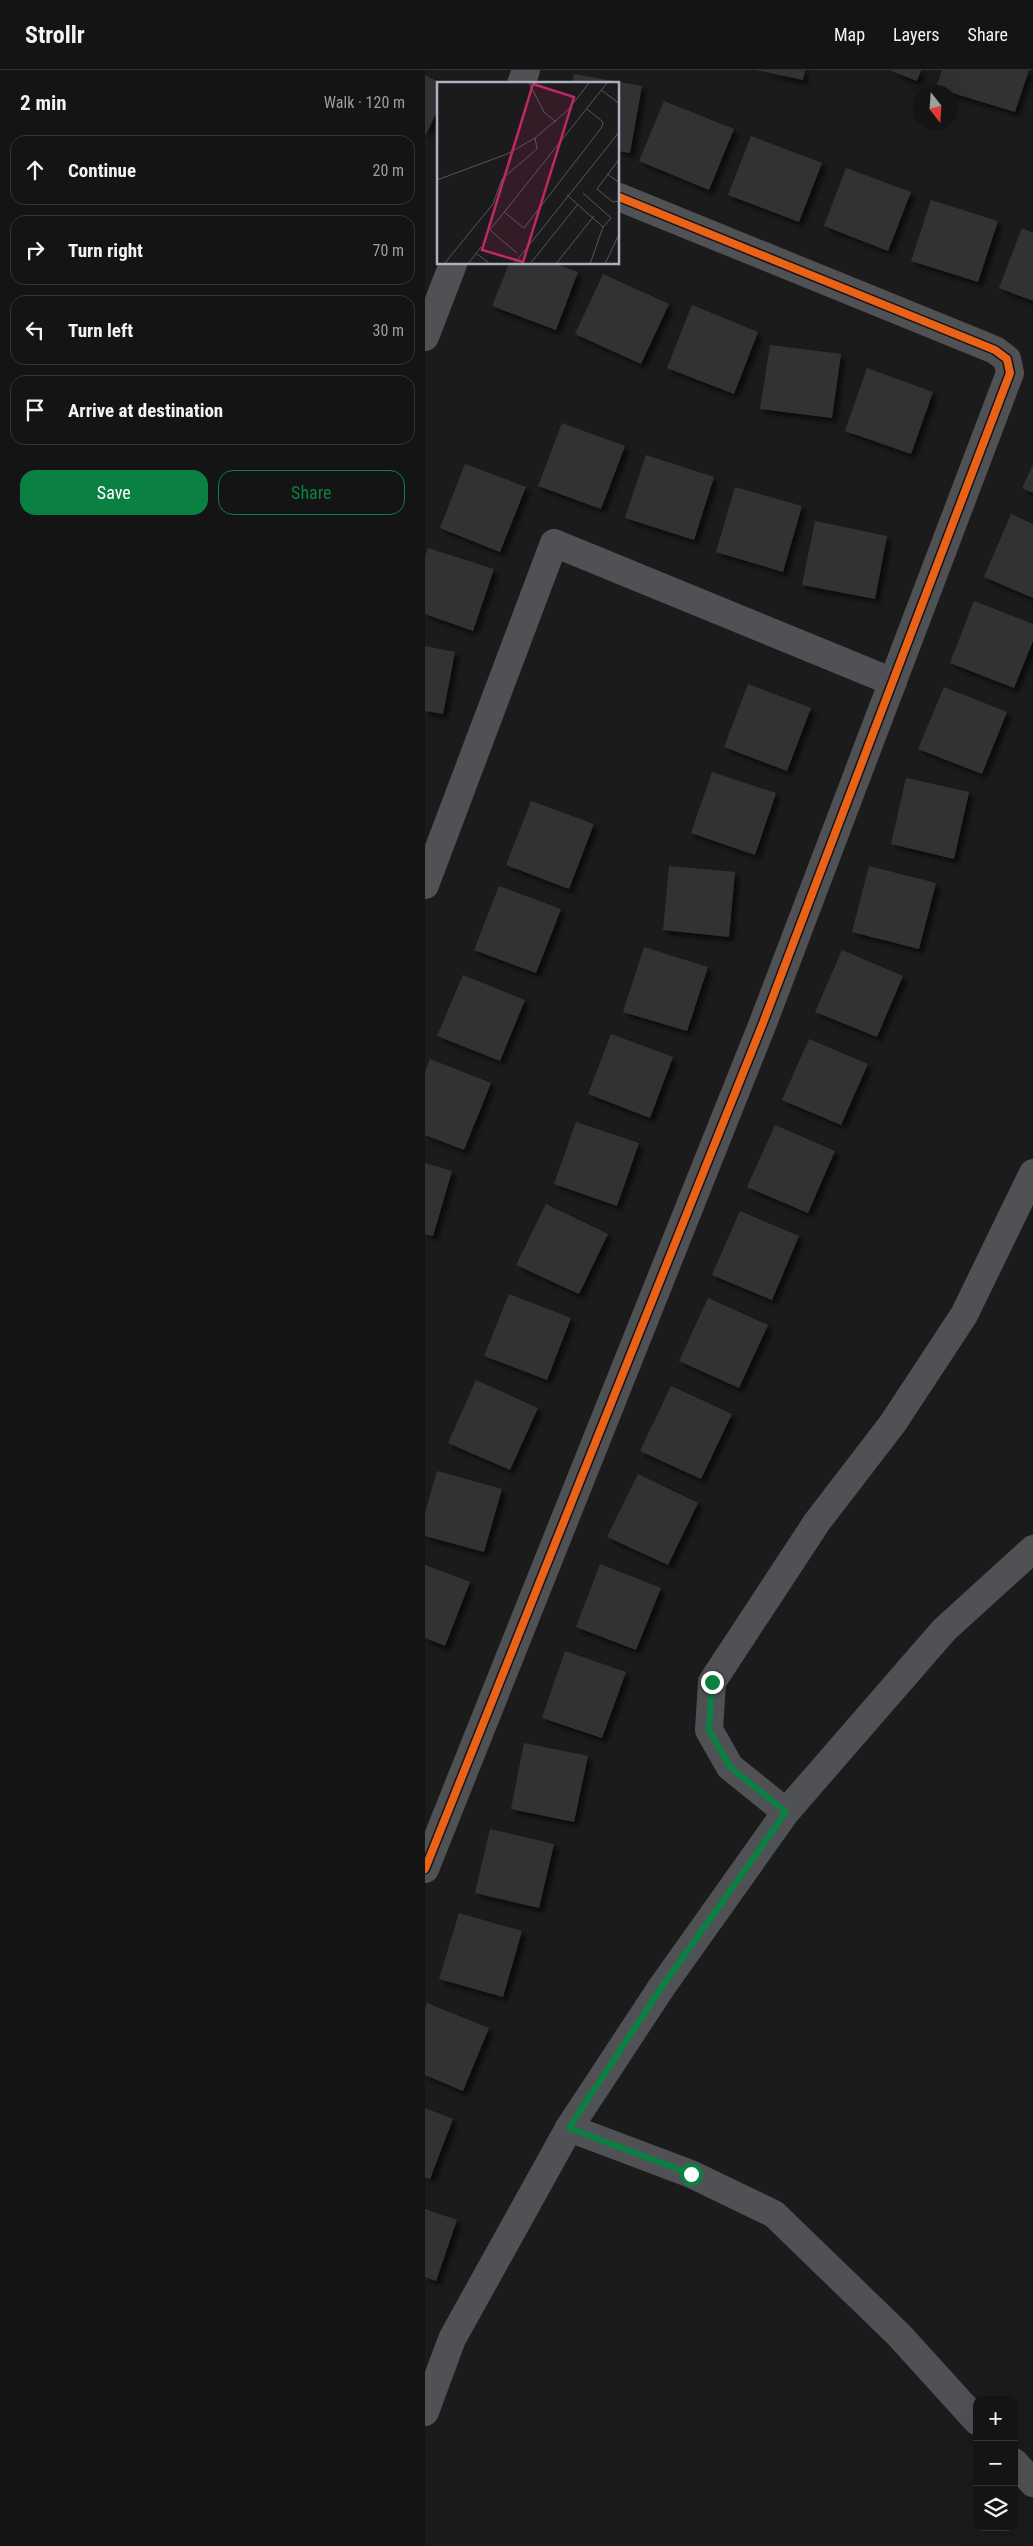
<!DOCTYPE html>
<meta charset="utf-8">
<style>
body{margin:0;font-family:"Roboto Condensed",sans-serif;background:#1d1d1e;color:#f1f3f6}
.controls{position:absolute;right:15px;bottom:15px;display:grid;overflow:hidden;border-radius:10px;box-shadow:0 5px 20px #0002}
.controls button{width:45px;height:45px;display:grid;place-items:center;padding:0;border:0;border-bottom:1px solid #333334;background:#141415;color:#f1f3f6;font:25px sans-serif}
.compass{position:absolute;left:488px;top:15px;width:45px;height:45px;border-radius:50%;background:#141415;box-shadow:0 5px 20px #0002;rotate:163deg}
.stop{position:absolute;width:15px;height:15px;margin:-11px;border:4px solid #0b8043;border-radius:50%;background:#fff}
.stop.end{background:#0b8043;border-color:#fff;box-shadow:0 1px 5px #0008}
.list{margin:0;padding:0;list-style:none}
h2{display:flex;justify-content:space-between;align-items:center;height:65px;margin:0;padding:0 20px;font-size:21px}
h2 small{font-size:16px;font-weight:400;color:#9d9ea0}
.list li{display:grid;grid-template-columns:32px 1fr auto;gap:15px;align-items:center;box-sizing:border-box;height:70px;margin:0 10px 10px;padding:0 10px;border:1px solid #333334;border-radius:15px}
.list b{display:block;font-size:19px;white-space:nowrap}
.list em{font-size:16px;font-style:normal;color:#9d9ea0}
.actions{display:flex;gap:10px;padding:15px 20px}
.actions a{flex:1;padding:11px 0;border:1px solid #0b8043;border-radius:15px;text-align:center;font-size:18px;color:#0b8043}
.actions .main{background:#0b8043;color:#fff}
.icon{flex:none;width:28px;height:28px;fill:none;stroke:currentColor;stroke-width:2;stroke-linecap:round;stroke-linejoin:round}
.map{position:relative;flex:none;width:608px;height:2476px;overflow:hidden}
header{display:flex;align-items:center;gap:30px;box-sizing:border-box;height:70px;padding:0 25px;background:#141415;border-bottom:1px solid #333334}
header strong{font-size:24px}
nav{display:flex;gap:28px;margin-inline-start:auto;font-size:18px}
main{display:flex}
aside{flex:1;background:#141415}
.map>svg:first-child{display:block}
.building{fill:#333334;filter:url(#shadow)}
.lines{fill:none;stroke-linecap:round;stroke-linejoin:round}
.street{stroke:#4f5155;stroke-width:28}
.cycleway-casing{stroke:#151518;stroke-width:11}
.cycleway{stroke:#ea6118;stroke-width:8}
.route{stroke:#0b8043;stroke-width:6}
.inset-road{fill:none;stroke:#55575c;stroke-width:1}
.view{fill:#c02765;fill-opacity:0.15;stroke:#c02765;stroke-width:2.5}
.inset-edge{fill:none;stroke:#adb1bd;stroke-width:2.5}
</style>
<header>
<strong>Strollr</strong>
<nav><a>Map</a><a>Layers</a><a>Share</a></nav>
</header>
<main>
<aside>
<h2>2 min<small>Walk · 120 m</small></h2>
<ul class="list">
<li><svg class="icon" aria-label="ahead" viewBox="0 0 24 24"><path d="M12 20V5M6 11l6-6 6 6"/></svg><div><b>Continue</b></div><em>20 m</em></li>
<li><svg class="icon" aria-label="right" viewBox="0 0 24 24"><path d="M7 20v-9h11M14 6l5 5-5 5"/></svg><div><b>Turn right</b></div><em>70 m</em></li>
<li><svg class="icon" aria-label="left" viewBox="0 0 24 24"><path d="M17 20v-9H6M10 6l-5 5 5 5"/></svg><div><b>Turn left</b></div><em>30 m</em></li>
<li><svg class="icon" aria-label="arrive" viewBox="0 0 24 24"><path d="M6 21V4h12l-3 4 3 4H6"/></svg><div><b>Arrive at destination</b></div></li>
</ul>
<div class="actions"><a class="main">Save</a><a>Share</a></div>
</aside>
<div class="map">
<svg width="608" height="2476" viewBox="0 0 608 2476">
<defs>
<filter id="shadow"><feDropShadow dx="4.5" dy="4.5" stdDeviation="2.5" flood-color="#0009"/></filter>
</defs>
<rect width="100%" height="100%" fill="#1b1b1c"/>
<g class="building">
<path d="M331,0H380L378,10Z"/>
<path d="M464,0H496L492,11Z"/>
<path d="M517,0H604L590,42L511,18Z"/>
<path d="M149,4L217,16L205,83L194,81V14H147Z"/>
<path d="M0,5L18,14H14V38L0,66Z"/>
<path d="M239,31L309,59L284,120L214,91Z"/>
<path d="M326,66L397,93L374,152L303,125Z"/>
<path d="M421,98L486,122L463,181L399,156Z"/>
<path d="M506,130L573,151L553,212L486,191Z"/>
<path d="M597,158L608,163V231L574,218Z"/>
<path d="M84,194H132L153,202L131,260L67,236Z"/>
<path d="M178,204L244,234L216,294L150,264Z"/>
<path d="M267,235L333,262L309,324L242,298Z"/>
<path d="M345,275L416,284L407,348L335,339Z"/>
<path d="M442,298L508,322L486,384L420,361Z"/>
<path d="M137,353L200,376L176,439L113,416Z"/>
<path d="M221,385L289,407L269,470L200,448Z"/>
<path d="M40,394L101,417L75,482L15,458Z"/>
<path d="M608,395V423L597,418Z"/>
<path d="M310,417L377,436L358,502L291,482Z"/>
<path d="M586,444L608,454V528L559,507Z"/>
<path d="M390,451L462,466L450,529L377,515Z"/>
<path d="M3,478L69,499L48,561L0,544V488Z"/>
<path d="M549,531L608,554V571L589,618L525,593Z"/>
<path d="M0,576L30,582L18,644L0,641Z"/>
<path d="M323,614L386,638L362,701L299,677Z"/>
<path d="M519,617L582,642L557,704L493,679Z"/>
<path d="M287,702L351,723L330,785L266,763Z"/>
<path d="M481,708L544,722L529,789L466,774Z"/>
<path d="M106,731L169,754L144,819L81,795Z"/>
<path d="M244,796L310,802L304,867L238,860Z"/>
<path d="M444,796L511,813L494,879L427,862Z"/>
<path d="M74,816L136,839L111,903L49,880Z"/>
<path d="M219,877L283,897L262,961L198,942Z"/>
<path d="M417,880L478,906L452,967L390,942Z"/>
<path d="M38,905L100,930L75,991L12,966Z"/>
<path d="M186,964L248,987L225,1048L163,1024Z"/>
<path d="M384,969L443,994L416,1055L357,1030Z"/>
<path d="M5,989L66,1013L39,1080L0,1065V1002Z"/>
<path d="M151,1052L214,1073L192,1136L129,1114Z"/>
<path d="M350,1055L410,1081L383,1143L322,1117Z"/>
<path d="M0,1093L27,1101L8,1166L0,1164Z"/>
<path d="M121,1134L183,1164L154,1224L91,1195Z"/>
<path d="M315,1141L374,1166L347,1230L287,1205Z"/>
<path d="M84,1224L146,1248L122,1310L59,1286Z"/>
<path d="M283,1228L343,1255L314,1318L254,1291Z"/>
<path d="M51,1310L113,1338L85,1400L23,1373Z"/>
<path d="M246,1316L307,1344L276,1409L215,1381Z"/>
<path d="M12,1401L77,1419L59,1482L0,1466V1443Z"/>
<path d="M213,1404L273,1433L243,1495L182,1467Z"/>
<path d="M175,1494L236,1518L211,1580L151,1557Z"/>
<path d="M0,1495L45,1512L20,1576L0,1568Z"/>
<path d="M140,1581L201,1602L177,1668L117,1648Z"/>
<path d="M99,1673L163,1686L149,1752L86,1739Z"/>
<path d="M65,1759L129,1774L114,1838L50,1823Z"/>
<path d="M34,1843L97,1861L78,1927L14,1909Z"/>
<path d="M2,1933L64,1958L38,2021L0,2005V1938Z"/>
<path d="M0,2038L28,2049L5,2109L0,2107Z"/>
<path d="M0,2139L32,2150L11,2211L0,2207Z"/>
</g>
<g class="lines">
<g class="street">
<path d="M96,14L101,0"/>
<path d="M0,267L28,194"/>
<path d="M0,815L129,473L468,612"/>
<path d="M361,1742L305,1697L284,1660L287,1612L392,1452L468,1353L539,1245L608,1103"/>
<path d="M0,1799L338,953L585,303L582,289L570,280L194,127"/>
<path d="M144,2058L266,2104L349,2144L474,2265L552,2351"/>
<path d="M0,2342L27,2269L144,2058L236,1918L361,1742L519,1560L608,1479"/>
<path d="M589,2392L608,2413"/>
</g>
<g class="cycleway-casing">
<path id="cycleway" d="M0,1799L338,953L585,303L582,289L570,280L194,127"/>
</g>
<use href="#cycleway" class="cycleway"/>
</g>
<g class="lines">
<path class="route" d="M266,2104L144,2058L236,1918L361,1742L305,1697L284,1660L287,1612"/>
</g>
<g transform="translate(12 12)">
<rect width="182" height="182" fill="#1b1b1c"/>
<path class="inset-road" d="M92,1L107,30L119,40M164,8L183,22M183,76L160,107L176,120L183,119M170,92L183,101M0,98L70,72L98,56L131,28L152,1M146,111L174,136L166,145M130,113L166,145L153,182M67,130L87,146L165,45L166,40L150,27M39,171L53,182M80,171L53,148L170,1M7,182L56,122L65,97L100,67L98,56M31,182L44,165M77,182L183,49M93,182L141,122M119,182L157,134M168,182L183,150"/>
<path class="view" d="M96,2L137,15L86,180L45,168Z"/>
<rect width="182" height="182" class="inset-edge"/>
</g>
</svg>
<div class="controls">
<button>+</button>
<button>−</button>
<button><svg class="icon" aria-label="layers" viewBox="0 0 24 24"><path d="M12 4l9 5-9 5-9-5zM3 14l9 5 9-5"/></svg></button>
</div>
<svg class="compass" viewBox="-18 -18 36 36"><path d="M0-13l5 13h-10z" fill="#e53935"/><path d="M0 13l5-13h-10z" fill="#9d9ea0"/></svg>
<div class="stop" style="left:266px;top:2104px"></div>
<div class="stop end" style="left:287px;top:1612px"></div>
</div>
</main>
